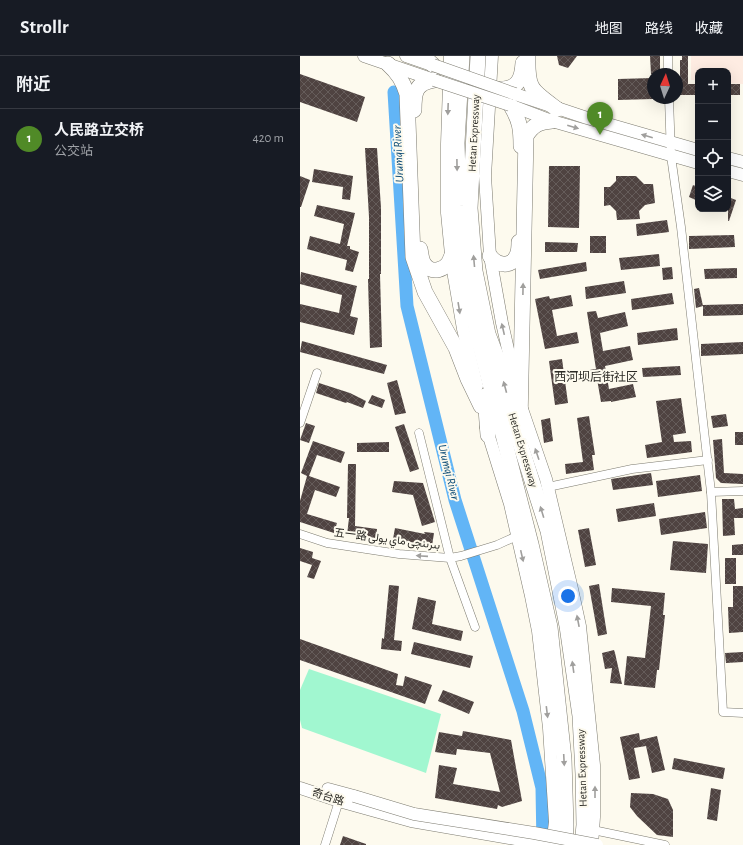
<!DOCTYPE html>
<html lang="zh">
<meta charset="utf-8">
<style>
body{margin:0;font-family:"Alegreya Sans",Vazirmatn,"Noto Sans SC",sans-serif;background:#242831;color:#f1f3f6}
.controls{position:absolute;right:12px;top:12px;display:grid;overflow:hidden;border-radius:8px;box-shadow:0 4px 16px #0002}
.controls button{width:36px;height:36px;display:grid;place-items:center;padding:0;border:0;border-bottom:1px solid #363941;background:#171b24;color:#f1f3f6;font:20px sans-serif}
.compass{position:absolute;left:347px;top:12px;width:36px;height:36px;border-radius:50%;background:#171b24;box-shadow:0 4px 16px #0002;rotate:4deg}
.you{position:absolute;left:268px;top:540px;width:14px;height:14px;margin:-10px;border:3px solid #fff;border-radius:50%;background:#1a73e8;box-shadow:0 0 0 6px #1a73e833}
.badge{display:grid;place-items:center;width:26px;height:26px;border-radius:50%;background:#508a27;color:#fff;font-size:13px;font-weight:700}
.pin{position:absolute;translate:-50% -33px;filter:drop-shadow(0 1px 2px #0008)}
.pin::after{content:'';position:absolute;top:21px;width:14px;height:12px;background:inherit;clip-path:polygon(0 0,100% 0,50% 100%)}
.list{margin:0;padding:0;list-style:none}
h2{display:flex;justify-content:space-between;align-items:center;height:52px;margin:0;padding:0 16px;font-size:17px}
h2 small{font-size:13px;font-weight:400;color:#9ea1a6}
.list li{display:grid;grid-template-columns:26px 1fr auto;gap:12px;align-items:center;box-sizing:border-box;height:60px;padding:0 16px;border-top:1px solid #363941}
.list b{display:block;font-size:15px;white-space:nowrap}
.list p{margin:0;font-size:13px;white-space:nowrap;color:#9ea1a6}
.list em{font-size:13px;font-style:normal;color:#9ea1a6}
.icon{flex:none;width:22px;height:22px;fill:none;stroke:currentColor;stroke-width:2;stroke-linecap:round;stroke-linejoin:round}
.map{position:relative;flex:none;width:443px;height:789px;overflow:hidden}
header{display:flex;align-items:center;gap:24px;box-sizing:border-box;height:56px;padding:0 20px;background:#171b24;border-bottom:1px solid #363941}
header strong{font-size:19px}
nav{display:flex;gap:22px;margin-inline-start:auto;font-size:14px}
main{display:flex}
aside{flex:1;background:#171b24}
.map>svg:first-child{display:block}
.education{fill:#feece2}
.pitch{fill:#a1f7d0}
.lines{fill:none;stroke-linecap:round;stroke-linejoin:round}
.river{stroke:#62b5f6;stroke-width:13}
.building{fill:url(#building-cross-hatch)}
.street-casing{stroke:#7d7b70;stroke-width:9}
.secondary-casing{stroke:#7d7b70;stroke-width:13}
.highway-casing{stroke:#7d7b70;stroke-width:16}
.street{stroke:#fff;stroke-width:8}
.secondary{stroke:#fff;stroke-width:12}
.highway{stroke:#fff;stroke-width:15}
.secondary-bridge-casing{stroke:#7d7b70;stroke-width:13;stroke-linecap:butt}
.secondary-bridge{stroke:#fff;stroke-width:12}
.oneway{fill:#a09f9d}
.labels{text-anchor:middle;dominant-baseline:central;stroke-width:4;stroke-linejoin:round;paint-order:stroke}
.street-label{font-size:11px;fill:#2b2a25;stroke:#fdfaee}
.water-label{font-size:12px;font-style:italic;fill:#0c4b75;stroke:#fdfaee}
.neighbourhood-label{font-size:12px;fill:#2b2a25;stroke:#fdfaee}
</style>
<header>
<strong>Strollr</strong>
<nav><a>地图</a><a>路线</a><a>收藏</a></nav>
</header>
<main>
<aside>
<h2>附近<small></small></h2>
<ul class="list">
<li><span class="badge">1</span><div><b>人民路立交桥</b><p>公交站</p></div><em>420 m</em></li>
</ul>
</aside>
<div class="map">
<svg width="443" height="789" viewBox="0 0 443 789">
<defs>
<pattern id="building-cross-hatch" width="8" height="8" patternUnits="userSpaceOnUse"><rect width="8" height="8" fill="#4f4341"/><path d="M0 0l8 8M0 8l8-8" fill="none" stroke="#655c5a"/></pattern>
</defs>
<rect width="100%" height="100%" fill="#fdfaee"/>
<path class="education" d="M391,0H443V28L428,27V15H398V24H391Z"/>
<path class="pitch" d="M9,613L141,658L126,717L2,672L0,664V634Z"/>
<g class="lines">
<path class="river" d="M94,36L107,250L155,444L223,655L242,732L243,789"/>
</g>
<g class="building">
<path d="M257,0H277L268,12L259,9Z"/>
<path d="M350,0H360V18H351Z"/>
<path d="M382,0H388V28H398V39H377V28H380V4H382Z"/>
<path d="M0,18L65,41L57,66L0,46Z"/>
<path d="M353,22V43L318,44V23Z"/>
<rect x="428" y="28" width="12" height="11"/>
<path d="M65,92H77L81,152V218H80L82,291L70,292L68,223H69V161Z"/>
<path d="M249,110H280L279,172L248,171Z"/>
<path d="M14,113L53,120L50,144L42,143L43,131L12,126Z"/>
<path d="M0,120L10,124L1,151H0Z"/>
<path d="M316,120H336L344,128H353L355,147L345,149L339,155L340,163L317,164L316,155L310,149L304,150V131H310L316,125Z"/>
<path d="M393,129L398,131V145L389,141Z"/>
<path d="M428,141L436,144L429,165H428Z"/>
<path d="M17,149L55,157L47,190H50V193L59,196L53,216L45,214L47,204L7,193L10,180L40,188L44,168L14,160Z"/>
<path d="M367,164L369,176L337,180L336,168Z"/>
<path d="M434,179L435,191L389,193V180Z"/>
<rect x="290" y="180" width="16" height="17"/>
<path d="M245,186L278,187L277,196H245Z"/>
<path d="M359,198L360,210L321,214L319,202Z"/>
<path d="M286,206L287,215L240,223L238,214Z"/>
<path d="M372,211L373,223L363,224L362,212Z"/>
<path d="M437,212V222L405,223L404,213Z"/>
<path d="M1,216L57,230L50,260L58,262L54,279L0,266V248L39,257L42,239L0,228Z"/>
<path d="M324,225L326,237L286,243L285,231Z"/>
<path d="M399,232L403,250L396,252L394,233Z"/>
<path d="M372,237L374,248L332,254L331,243Z"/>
<path d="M271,239L273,250L252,254L257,280L277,276L279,287L245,293L235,243L249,240L250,243Z"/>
<path d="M443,248V259L403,260V249Z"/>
<path d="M296,255L298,262L325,256L328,270L300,277L303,295L330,290L333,304L305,310L309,333L333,328L336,341L311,346V345L301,346L297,323L284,325L282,315L296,313L287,256Z"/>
<path d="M377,272L378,284L338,289L337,277Z"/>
<path d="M2,285L87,309L84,318L0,296Z"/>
<path d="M443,286V298L401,300V288Z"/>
<path d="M262,303L268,347L255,349L249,305Z"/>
<path d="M380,310L381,319L343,321L342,312Z"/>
<path d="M97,324L106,357L95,359L87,327Z"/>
<path d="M19,327L50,337L66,345L63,352L47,346L46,347L16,337Z"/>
<path d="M72,339L85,344L82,352L68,347Z"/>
<path d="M381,342L386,377L373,379L374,386L391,385L392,396L347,402L345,389L362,386L356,345Z"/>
<path d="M426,358L428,370L413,372L411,360Z"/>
<path d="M289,360L295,399H292L294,414L266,418L265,408L283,406L277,362Z"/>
<path d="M250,362L253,385L244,387L241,364Z"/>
<path d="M6,367L15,370L9,387L0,384Z"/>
<path d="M104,368L119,413L110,416L95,371Z"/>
<rect x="435" y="376" width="8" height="13"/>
<path d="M422,383L424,417L443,418V428L421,427L416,422L413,384Z"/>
<path d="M13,385L45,396L41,407L17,399L9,420L40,431L36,441L15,434L7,458L37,467L34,477L0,466V445L7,420L1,417Z"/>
<path d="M89,386V396H57V387Z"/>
<path d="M48,408H56L55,470L77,473L76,482L47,479L49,462H47Z"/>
<path d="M351,417L353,429L313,434L311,423Z"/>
<path d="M400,419L402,435L358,441L356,425Z"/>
<path d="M94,425L123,427L135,466L122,470L113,439L92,436Z"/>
<path d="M422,443H434L435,453L443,452V462H434L435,479L423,480Z"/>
<path d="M354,447L356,460L318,466L316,453Z"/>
<path d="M405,456L407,472L361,479L359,463Z"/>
<path d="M95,472L125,478L124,476L134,477L132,490L93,483Z"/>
<path d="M289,472L296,509L285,511L278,474Z"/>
<path d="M373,485L408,488L406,517L370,514Z"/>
<path d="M443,488V499H432V489Z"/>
<path d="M0,492L13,496L12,502L21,505L14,523L7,521L12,509L0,505Z"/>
<rect x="425" y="502" width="11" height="26"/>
<path d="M299,528L307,578L298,580L289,530Z"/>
<path d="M89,529L99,530L94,584L102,585L101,595L81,593L82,582L84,583Z"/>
<path d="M433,530H443V576L429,577L428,551H433Z"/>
<path d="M312,532L365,537L363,559H365L359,614H357L355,632L324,629L327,600L345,602L351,550L311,546Z"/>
<path d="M118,541L136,545L132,568L163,575L161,585L112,573Z"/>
<path d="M0,583L98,618L96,629L103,630L105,620L132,629L125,648L0,604Z"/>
<path d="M114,586L173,600L170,612L111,598Z"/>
<path d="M314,594L315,597L322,628L310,627L312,612L305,613L302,597Z"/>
<path d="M443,596V606L426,607L425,597Z"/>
<path d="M143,634L174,646L169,658L138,645Z"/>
<path d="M163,675L211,684L222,745L202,751L198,749L197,753L135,742L139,709L157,712L153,728L200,736L190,697L157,693L156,699L135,696L139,676L162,680Z"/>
<path d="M339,677L340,684L357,680L365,714L352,717L346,690L334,692L340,722L329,724L320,681Z"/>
<path d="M374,702L425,712L423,723L372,713Z"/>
<path d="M411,732L421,734L417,765L407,763Z"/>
<path d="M331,737L353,738L368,743L373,754V781L357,779L337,760L330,751Z"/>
<path d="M43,780L66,788V789H40Z"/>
</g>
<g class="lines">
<g class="street-casing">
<g id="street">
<path d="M368,0V18"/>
<path d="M369,42L371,100L381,171L411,436L423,656L443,657"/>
<path d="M0,367L17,317"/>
<path d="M119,377L150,502L175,571"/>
<path d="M248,431L332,413L408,404"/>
<path d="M411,436L443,435"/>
<path d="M0,478L27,487L99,498L150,502L161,500L197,489L217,480"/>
<path d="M293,774L365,789"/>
<path d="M25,789L39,745"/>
</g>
</g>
<g class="secondary-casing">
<g id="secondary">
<path d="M64,0L134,24"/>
<path d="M106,0L132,9"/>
<path d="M150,0L147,88V157L152,209L163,273L177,330"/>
<path d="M192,0L185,120L190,200L202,267L217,333"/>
<path d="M215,38L287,62L398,94"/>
<path d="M210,49L252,65L398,107"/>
<path d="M428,102L443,106"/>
<path d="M428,115L443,119"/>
<path d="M222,353L246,423L272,533L280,570L294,709V761L292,789"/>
<path d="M186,371L210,448L231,540L238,575L249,672L255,766L252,789"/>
<path d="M0,732L39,745L111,765L250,789"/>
<path d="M28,733L54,740"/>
</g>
</g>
<g class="highway-casing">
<g id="highway">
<path d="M123,0L133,9"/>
<path d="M162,0L157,87L159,150L164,214L177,277L231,488L250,571L264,703L266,770L265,789"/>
<path d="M178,0L170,152L175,215L188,278L197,302L219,384L248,475L267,570L280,660L283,718L284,769L282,789"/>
<path d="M228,0C227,33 231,34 257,53"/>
<path d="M88,8C98,17 103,25 107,38L113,201L125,236L156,292L168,323L181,350"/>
<path d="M200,33C218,33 222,23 223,7"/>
<path d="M211,50C220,65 221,73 221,90"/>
<path d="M114,54C114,37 115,27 134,24"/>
<path d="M120,193C121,197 121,202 123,206C130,220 148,214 151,201"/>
<path d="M190,200C197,210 212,212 217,199C219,195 219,191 219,186"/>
<path d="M185,340L188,379"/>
<path d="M220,367L226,80C233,69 239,66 252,65"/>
</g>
</g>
<use href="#street" class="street"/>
<use href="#secondary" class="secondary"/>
<use href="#highway" class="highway"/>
<g class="secondary-bridge-casing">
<g id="secondary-bridge">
<path d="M133,9L215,38"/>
<path d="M134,24L210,49"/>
<path d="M54,740L114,758L234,777L297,789"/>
</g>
</g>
<use href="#secondary-bridge" class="secondary-bridge"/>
</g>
<defs><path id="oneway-solid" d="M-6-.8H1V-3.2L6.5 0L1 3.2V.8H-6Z"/></defs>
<g class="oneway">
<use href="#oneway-solid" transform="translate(148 53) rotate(92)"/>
<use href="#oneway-solid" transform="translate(273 71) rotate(16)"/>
<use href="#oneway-solid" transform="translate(347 80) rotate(-164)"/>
<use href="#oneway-solid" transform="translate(157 109) rotate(89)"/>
<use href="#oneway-solid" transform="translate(174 205) rotate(-95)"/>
<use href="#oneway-solid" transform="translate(223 233) rotate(-89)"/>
<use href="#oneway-solid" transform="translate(159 252) rotate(81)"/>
<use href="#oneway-solid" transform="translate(203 273) rotate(-103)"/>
<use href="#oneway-solid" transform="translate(205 331) rotate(-105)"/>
<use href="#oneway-solid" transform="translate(237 398) rotate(-109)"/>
<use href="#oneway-solid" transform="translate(242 456) rotate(-107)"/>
<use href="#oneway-solid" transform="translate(122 500) rotate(-176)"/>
<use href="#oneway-solid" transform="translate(222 500) rotate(77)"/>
<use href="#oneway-solid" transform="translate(278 565) rotate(-101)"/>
<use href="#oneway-solid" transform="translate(273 611) rotate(-98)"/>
<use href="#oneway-solid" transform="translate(247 656) rotate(83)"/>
<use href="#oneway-solid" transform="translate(264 704) rotate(87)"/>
<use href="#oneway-solid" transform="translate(295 736) rotate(-90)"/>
</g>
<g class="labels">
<g class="street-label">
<text transform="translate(174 77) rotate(-87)">Hetan Expressway</text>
<text transform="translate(223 394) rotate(73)">Hetan Expressway</text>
<text transform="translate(87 483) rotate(7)">五一路 بىرىنچى ماي يولى</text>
<text transform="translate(282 712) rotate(-92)">Hetan Expressway</text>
<text transform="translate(28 741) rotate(18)">奇台路</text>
</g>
<g class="water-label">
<text transform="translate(98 98) rotate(-93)">Urumqi River</text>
<text transform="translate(149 416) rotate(76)">Urumqi River</text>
</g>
<g class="neighbourhood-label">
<text x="296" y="321">西河坝后街社区</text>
</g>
</g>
</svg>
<div class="controls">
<button>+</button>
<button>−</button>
<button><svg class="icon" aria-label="locate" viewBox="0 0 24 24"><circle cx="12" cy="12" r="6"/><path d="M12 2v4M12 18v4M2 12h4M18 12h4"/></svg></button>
<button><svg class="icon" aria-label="layers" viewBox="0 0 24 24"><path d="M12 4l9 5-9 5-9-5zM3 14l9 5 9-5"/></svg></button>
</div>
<svg class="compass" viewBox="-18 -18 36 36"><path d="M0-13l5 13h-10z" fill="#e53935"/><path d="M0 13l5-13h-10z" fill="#9ea1a6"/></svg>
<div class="you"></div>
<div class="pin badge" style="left:300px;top:79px">1</div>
</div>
</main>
